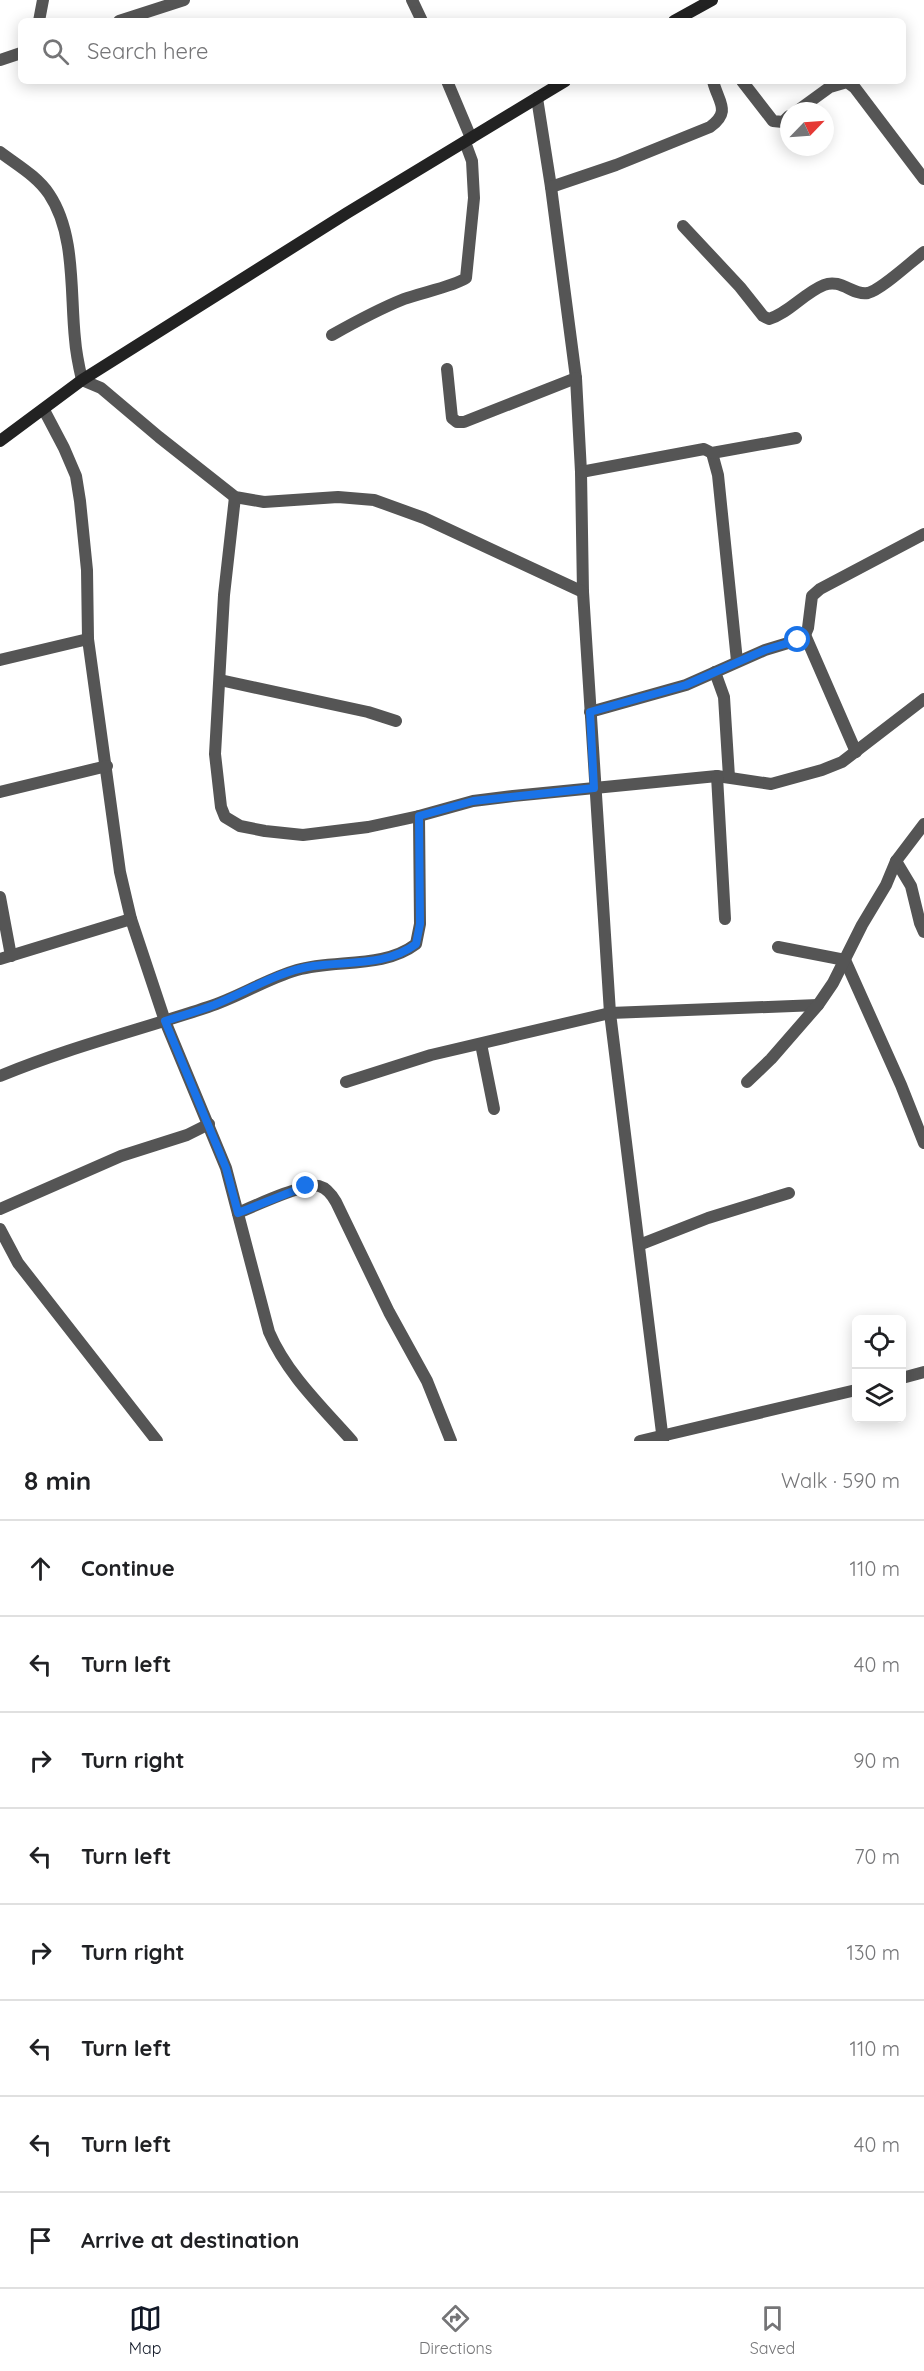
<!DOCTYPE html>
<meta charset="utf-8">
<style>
body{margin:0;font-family:Quicksand,sans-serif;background:#f6f6f6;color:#202124}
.controls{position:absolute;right:18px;bottom:18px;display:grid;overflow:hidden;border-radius:9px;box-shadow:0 3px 15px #0003}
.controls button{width:54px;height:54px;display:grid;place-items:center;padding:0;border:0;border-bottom:2px solid #e0e0e0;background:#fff;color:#202124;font:30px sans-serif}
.compass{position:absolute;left:780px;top:102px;width:54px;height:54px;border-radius:50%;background:#fff;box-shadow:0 3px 15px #0003;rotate:65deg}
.stop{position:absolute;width:18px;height:18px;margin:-14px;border:4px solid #1a73e8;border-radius:50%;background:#fff}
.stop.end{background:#1a73e8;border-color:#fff;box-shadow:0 2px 6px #0008}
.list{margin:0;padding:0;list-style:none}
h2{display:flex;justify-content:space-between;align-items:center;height:78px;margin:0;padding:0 24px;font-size:26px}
h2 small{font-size:20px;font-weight:400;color:#757577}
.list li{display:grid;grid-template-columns:39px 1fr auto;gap:18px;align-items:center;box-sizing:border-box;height:96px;padding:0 24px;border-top:2px solid #e0e0e0}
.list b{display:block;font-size:22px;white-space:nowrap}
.list em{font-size:20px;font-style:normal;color:#757577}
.icon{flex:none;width:33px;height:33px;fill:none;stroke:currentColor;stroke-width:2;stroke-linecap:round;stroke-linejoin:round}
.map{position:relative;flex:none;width:924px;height:1441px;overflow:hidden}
.search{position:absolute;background:#fff;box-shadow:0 3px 15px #0003;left:18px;right:18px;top:18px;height:66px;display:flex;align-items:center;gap:15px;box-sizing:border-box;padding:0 21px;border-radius:9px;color:#757577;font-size:22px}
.sheet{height:846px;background:#fff}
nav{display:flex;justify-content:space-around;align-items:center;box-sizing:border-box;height:84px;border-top:2px solid #e0e0e0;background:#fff;font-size:16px;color:#757577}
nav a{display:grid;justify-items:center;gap:3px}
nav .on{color:#111827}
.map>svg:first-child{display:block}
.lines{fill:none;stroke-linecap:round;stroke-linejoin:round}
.street{stroke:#555;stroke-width:12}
.secondary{stroke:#222;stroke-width:12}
.route{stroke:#1a73e8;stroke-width:8}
</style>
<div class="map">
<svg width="924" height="1441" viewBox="0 0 924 1441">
<rect width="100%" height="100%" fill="#fff"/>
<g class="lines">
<g class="street">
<path d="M412,0L422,21"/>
<path d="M39,21L43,0"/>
<path d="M119,21L184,0"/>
<path d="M0,60L21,53"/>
<path d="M447,81L471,138"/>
<path d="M742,81L773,121L783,122L789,116"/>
<path d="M537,98L551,187L576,378L581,472L583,592L610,1013L663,1441"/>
<path d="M797,111L830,87L847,82L855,88L924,179"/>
<path d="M0,152C17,165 37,176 49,194C76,234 70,293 75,339C76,353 79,367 82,380L101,388L159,437L235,497L264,502L338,497L374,500L424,518L583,592"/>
<path d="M551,187L616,165L710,127C732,111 718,102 713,81"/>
<path d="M683,226L740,287L763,316L769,319C789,313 804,293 824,285C841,278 853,296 868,293C881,290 912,261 924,252"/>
<path d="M332,335C355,322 379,309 404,299C420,293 455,286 466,278L474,198L472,161L465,142"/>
<path d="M447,369L452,418L457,422H464L576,378"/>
<path d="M44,410L64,448L76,476L80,501L87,570L88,639L120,872L131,919L165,1021L226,1168L269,1332C287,1374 322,1407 352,1441"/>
<path d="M712,453L718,475L737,661"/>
<path d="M581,472L704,449L712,453L796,438"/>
<path d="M235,497L224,595L215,754L221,807L225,817L240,826L265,831L303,835L368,827L419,816L473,801L513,796L717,776L771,784L822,770L842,762L924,699"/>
<path d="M805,635L856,752"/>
<path d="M0,660L88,639"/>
<path d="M715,672L724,697L729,777"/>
<path d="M220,680L368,712L396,721"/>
<path d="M590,712L686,685L765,650L798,640L805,635L808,628L812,596L820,589L924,534"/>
<path d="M717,776L725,919"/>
<path d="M0,792L107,766"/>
<path d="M896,861L911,886L920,923L924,932"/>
<path d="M0,897L11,956"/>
<path d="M778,947L845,960L901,1085L924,1143"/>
<path d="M0,959L131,919"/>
<path d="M481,1044L494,1109"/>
<path d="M0,1076C67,1048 139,1030 208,1007C239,997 266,979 297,970C336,959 383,969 416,944L420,924L419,816"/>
<path d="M346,1082L431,1055L610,1013L818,1005"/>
<path d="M747,1082L771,1059L818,1005L833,983L862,925L886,885L896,861L924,824"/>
<path d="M0,1209L121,1156L187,1135L209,1124"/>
<path d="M238,1213C254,1206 306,1182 319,1186C327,1188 332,1195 336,1202L389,1312L427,1381L451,1441"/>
<path d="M0,1229L18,1263L157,1441"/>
<path d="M639,1245L708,1218L789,1193"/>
<path d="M902,1378L924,1372"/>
<path d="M640,1441L856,1390"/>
</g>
<g class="secondary">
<path d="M674,21L712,0"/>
<path d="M0,441L82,380L347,213L565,81"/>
</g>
</g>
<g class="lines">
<path class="route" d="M306,1186L238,1213L226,1168L165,1021C181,1016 198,1011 214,1005C246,992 279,971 313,966C348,961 387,966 416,944L420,924L419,816L473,801L594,788L590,712L686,685L765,650L798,640"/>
</g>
</svg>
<div class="controls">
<button><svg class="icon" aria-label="locate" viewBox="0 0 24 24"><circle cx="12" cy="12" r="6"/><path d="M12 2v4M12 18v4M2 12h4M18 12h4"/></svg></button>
<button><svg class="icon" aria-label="layers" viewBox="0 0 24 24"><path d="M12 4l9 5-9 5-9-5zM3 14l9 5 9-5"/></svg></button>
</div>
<svg class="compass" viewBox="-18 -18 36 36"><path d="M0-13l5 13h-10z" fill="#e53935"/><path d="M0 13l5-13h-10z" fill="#757577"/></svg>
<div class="stop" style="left:798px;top:640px"></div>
<div class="stop end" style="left:306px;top:1186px"></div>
<div class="search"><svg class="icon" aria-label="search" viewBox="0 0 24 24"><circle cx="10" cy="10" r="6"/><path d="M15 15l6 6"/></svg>Search here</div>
</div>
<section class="sheet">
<h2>8 min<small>Walk · 590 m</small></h2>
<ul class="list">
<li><svg class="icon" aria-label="ahead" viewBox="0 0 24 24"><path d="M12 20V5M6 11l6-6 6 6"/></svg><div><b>Continue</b></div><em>110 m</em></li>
<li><svg class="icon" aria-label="left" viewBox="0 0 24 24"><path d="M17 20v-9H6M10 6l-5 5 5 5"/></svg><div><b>Turn left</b></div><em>40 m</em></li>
<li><svg class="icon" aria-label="right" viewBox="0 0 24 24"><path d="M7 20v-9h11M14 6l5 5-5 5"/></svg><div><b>Turn right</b></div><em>90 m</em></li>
<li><svg class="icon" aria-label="left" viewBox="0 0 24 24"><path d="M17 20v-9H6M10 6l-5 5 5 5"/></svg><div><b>Turn left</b></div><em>70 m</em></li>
<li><svg class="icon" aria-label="right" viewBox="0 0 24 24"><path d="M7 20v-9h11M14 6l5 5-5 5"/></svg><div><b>Turn right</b></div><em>130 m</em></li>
<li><svg class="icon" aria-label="left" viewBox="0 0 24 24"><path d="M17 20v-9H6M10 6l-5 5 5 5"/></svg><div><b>Turn left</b></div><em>110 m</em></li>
<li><svg class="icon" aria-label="left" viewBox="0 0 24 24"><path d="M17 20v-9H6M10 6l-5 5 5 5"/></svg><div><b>Turn left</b></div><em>40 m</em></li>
<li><svg class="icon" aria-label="arrive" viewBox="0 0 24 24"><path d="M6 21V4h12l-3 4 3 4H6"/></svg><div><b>Arrive at destination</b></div></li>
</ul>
</section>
<nav>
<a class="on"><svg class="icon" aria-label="map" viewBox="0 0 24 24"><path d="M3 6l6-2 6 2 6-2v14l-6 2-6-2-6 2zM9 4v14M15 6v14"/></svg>Map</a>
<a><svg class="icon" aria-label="directions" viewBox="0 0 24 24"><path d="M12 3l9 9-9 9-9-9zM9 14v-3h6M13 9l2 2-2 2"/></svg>Directions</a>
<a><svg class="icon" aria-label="saved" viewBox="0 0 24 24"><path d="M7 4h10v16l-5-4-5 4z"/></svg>Saved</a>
</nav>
